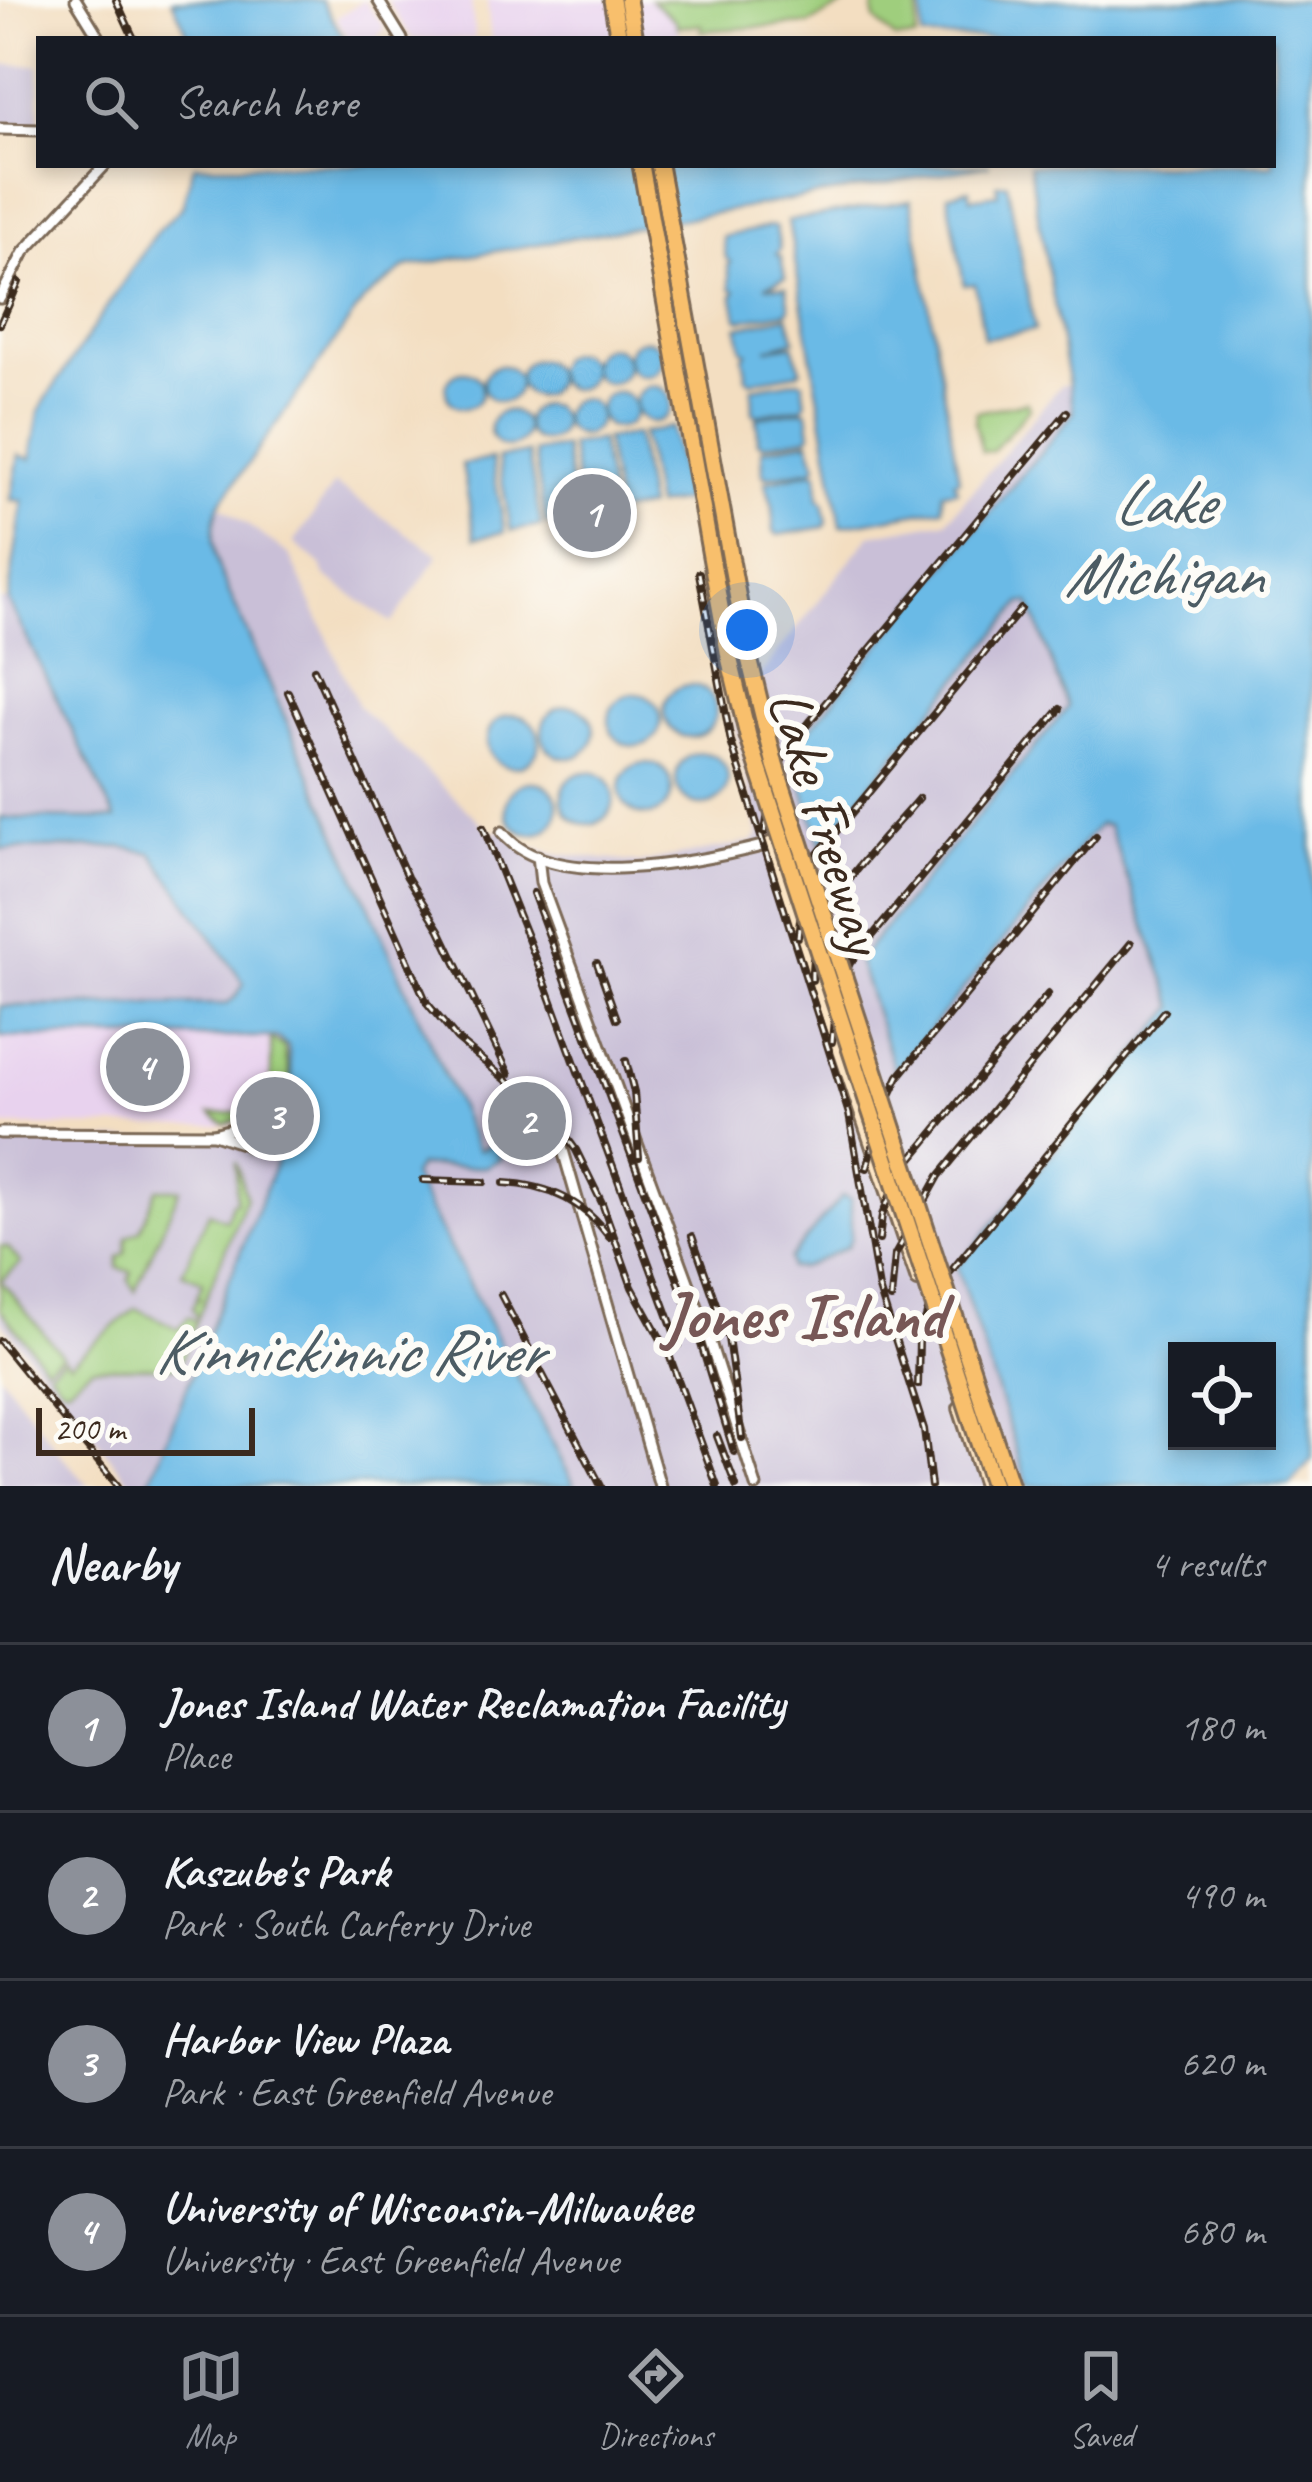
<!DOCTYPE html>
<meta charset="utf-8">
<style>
body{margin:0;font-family:Caveat,sans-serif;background:#242831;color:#f1f3f6}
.controls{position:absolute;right:36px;bottom:36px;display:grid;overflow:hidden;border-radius:0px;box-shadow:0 6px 18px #0003}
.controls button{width:108px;height:108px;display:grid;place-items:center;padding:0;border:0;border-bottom:3px solid #363941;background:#171b24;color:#f1f3f6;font:60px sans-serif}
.scale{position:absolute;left:36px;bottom:30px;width:219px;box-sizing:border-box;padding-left:12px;border:6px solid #3b2a1e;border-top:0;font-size:33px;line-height:42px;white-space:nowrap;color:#3b2a1e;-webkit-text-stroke:9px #fdfcf7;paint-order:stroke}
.you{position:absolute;left:747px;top:630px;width:42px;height:42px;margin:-30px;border:9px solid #fff;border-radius:50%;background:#1a73e8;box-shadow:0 0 0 18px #1a73e833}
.badge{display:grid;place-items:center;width:78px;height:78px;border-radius:50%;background:#8c9099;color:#fff;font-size:39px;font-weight:700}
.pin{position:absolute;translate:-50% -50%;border:6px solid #fff;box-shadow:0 3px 12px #0006}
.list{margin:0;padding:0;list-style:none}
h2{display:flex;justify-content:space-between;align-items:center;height:156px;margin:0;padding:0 48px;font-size:51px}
h2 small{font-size:39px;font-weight:400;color:#9ea1a6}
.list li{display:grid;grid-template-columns:78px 1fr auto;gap:36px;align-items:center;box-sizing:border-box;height:168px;padding:0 48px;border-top:3px solid #363941}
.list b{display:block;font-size:45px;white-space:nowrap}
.list p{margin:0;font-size:39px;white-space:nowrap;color:#9ea1a6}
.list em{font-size:39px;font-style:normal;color:#9ea1a6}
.icon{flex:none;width:66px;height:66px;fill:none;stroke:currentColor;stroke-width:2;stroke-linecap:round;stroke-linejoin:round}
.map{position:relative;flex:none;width:1312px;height:1486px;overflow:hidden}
.search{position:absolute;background:#171b24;box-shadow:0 6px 18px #0003;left:36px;right:36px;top:36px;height:132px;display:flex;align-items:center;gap:30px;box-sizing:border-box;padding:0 42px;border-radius:0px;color:#9ea1a6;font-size:45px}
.sheet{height:828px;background:#171b24}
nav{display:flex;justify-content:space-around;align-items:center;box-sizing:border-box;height:168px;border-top:3px solid #363941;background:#171b24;font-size:33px;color:#9ea1a6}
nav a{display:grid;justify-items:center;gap:6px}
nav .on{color:#8c9099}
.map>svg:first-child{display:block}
.built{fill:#e8d2ee}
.industrial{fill:#c9bfd7}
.green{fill:#9fce7d;stroke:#6d7c4e;stroke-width:3}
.water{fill:#6bbae6;stroke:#537282;stroke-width:3;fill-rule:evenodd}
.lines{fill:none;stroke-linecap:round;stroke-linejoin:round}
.street-casing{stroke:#7b6957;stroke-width:15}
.secondary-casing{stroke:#7b6957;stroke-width:18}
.highway-casing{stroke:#7b6957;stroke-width:21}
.street{stroke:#fff;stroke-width:9}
.secondary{stroke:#fce5c4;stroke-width:12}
.highway{stroke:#f8bf6c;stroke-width:15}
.rail-casing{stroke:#3b2a1e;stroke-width:8}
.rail{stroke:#fdfcf7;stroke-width:3;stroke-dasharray:9;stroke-linecap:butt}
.highway-bridge-casing{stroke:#7b6957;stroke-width:21;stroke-linecap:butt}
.highway-bridge{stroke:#f8bf6c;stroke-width:15}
.labels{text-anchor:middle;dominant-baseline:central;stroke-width:12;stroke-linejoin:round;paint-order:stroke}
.street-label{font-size:60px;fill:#3b2a1e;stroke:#fdfcf7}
.water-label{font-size:63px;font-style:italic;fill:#4c5c64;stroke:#fdfcf7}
.quarter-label{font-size:66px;font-weight:bold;fill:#775756;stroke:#fdfcf7}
</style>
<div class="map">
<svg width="1312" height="1486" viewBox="0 0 1312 1486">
<rect width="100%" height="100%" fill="#fdfcf7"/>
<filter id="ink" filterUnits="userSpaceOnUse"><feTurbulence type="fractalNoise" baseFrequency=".00833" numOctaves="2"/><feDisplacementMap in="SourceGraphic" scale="24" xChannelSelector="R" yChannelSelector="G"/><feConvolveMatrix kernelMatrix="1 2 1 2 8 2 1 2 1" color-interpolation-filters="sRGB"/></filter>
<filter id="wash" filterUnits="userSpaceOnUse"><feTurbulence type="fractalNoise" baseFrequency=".004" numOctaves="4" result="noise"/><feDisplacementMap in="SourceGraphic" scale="48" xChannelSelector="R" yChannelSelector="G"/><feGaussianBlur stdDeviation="2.7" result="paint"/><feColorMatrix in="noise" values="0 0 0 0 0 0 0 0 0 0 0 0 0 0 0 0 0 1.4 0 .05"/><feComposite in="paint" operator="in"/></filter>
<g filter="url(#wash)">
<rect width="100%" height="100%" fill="#f3dec1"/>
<g class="built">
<path d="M364,0L385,28L375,39H349L336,18Z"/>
<path d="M387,0H471L475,39H412Z"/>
<path d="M487,0H651L676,21L679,36L660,39H491Z"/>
<path d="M0,1037H276L288,1046L293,1089H265L264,1096L256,1097V1122L246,1120L230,1126H0Z"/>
</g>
<g class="industrial">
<rect x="0" y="65" width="39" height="60"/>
<path d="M1070,384L1074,412L791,751L821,843L1022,603L1030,602L1068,707L859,960L1103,824L1111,829L1175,1002L1173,1010L957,1267L1028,1486H576L412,1176L418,1166L485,1167L500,1159L494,1145L479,1151L220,572L212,549L213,522L219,505L290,555L358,706L492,833L505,829L526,846L556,854L641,863L752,842L759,836L733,710L870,535L947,521L1060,386Z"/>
<path d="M334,484L439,555L392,623L325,576L321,565L294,543Z"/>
<path d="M0,600H8L116,819L0,818Z"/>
<path d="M122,847L153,853L244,983L236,997L226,1004L0,1006V849Z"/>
<path d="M224,1139L252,1150V1154H279L148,1486H134L0,1320V1140Z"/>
<path d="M0,1374L63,1457L89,1486H0Z"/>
</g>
<g class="green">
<path d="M651,0H854L809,24L701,31L702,25L677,27L676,21Z"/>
<path d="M879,0H919L916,39H895L875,20L873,10Z"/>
<path d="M1027,402L1030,407L993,451L982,452L975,423L976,412Z"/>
<path d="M271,1039L284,1047L296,1111L279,1154H251L263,1137L255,1120L248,1117L225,1124L211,1114L254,1112L255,1094L264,1096L261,1087H271Z"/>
<path d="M236,1161L246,1197L198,1318L192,1308L197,1298H200L197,1296L203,1282L182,1273L209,1212L226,1220L232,1202H236Z"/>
<path d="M157,1189H180L135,1291L129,1280L132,1272L118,1268L119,1257L125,1253L127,1237L140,1230Z"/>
<path d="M0,1246L7,1247L21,1263L1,1281L62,1355L46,1367L0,1309Z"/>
<path d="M136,1308L179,1329L188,1317L197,1321L179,1367H92L68,1387H62L49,1371L64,1358L70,1363Z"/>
</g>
<g class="water">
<path d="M172,0H321L345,39H190Z"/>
<path d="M922,0H1312V1459L1290,1486H1028L957,1267L1175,1007L1108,826L1100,824L1094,830L895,1072L858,960L1068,707L1030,603H1022L821,844L791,751L1074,412L1029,165H1273V39L922,38ZM1267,1351V1441H1177V1351Z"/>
<path d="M194,165H990L406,267L364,300L219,505C211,529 212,548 220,572L478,1150L494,1144L501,1159L485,1167L418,1166L412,1176L575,1486H148L296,1111L288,1046L276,1037H0V1006L226,1004L236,997L244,983L152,853L122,847L0,849V818L116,819L8,600L23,501L11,500L19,455L31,459L39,412L46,399L157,231L182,207Z"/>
<path d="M1007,183L1035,330L984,338L975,284L964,285L948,195L969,189L971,198L998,194L997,184Z"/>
<path d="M911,200L959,479L954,481L957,490L943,492V508L841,526L788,221Z"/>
<path d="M772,226L776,228L780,249L776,254L781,257L785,278L765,286L786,287L790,308L787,312L741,320L737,317L733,296L736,291L731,288L728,266L731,262L726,258L723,237Z"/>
<path d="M788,316L795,340L767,349L793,345L801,369L798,373L751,381L747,378L743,357L747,352L742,349L738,327Z"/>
<circle cx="645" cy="358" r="18"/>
<circle cx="609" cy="365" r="18"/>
<circle cx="573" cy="371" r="18"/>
<circle cx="537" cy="378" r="18"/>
<circle cx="501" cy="384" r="18"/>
<circle cx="464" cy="390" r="18"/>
<path d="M799,380L803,382L806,403L803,407L757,415L753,412L752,388Z"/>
<circle cx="653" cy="404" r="18"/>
<circle cx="617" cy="410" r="18"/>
<circle cx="581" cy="417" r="18"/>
<circle cx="544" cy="423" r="18"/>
<path d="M804,410L808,412L811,433L808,437L762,445L758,442L757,417Z"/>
<circle cx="508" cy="429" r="18"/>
<path d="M672,427L685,501L655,506L642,433Z"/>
<path d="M636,434L648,507L618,513L605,439Z"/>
<path d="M600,440L613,514L583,519L570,445Z"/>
<path d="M809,441L817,465L814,469L767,477L763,474L762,449Z"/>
<path d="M564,447L577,520L546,525L534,452Z"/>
<path d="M528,453L541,526L511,531L498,458Z"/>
<path d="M492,459L505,532L475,538L462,464Z"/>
<path d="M814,471L818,473L819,499L823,502L827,523L824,527L778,535L774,532L773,507L765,482Z"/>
<circle cx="690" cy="711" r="26"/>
<circle cx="635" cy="720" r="26"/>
<circle cx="568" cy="732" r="26"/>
<circle cx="513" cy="741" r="26"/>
<circle cx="702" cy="779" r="26"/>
<circle cx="646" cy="789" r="26"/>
<circle cx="588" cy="798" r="26"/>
<circle cx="532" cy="808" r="26"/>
<path d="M842,1196L851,1199V1238L847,1247L801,1268H790L789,1259Z"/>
</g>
</g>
<g filter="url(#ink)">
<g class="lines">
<g class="street-casing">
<g id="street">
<path d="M76,0L100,39"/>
<path d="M378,0L402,39"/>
<path d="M0,129L39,130"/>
<path d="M0,298L24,252L105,165"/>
<path d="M502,832C550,894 704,861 770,844"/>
<path d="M538,856L541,883L708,1336L756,1486"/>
<path d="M542,1104L554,1120L560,1140L660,1486"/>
<path d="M249,1124L258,1135L250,1146L214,1134Z"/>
<path d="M0,1133L214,1134"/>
</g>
</g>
<g class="secondary-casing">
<g id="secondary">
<path d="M770,844L918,1280"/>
<path d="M960,1408L985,1486"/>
</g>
</g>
<g class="highway-casing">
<g id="highway">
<path d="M612,0L619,39"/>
<path d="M628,0L635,39"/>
<path d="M659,165L688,324"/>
</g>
</g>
<use href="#street" class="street"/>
<use href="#secondary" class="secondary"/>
<use href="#highway" class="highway"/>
<g class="rail-casing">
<g id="rail">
<path d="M116,0L134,39"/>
<path d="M0,324L19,282"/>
<path d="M699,573L731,742L849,1114L879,1289L924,1429L931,1486"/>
<path d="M314,669L407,877L440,930L509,1074"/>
<path d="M288,692L427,1003L457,1039L554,1120L576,1150L602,1203L632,1287L668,1352L717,1486"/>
<path d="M483,827L540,969L679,1345"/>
<path d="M765,832L773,779L788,748L1067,412"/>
<path d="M533,893L697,1331L734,1452"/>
<path d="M798,937L804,887L815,857L1021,609"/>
<path d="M597,963L617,1019"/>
<path d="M812,980C809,905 875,851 919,798"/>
<path d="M832,1042L836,997L850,963L1060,709"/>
<path d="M626,1061L634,1092L639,1157"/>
<path d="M867,1168L883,1110L899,1076L1096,836"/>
<path d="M423,1180L484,1182"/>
<path d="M504,1183C547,1185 583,1200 609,1237"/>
<path d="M692,1236L728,1338L742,1438"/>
<path d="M879,1240L882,1215L900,1173L1048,994"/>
<path d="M501,1295L601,1486"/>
<path d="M891,1299L895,1255L939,1176L1131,943"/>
<path d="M0,1341L118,1486"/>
<path d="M918,1385L919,1340L934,1292L1164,1011"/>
<path d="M717,1436L736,1486"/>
</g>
</g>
<use href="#rail" class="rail"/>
<g class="highway-bridge-casing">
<g id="highway-bridge">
<path d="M641,165L729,657L748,736L993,1486"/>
<path d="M688,324L748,654L775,765L1010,1486"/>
</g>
</g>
<use href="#highway-bridge" class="highway-bridge"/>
</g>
</g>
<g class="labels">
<g class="street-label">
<text transform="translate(827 821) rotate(73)">Lake Freeway</text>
</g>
<g class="water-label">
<text x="1163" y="502">Lake<tspan x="1163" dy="72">Michigan</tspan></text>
<text x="348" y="1351">Kinnickinnic River</text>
</g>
<g class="quarter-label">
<text x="804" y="1315">Jones Island</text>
</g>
</g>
</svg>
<div class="controls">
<button><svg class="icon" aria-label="locate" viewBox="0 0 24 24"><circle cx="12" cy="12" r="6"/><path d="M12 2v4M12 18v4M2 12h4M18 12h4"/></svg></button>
</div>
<div class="scale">200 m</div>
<div class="you"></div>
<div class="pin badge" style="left:592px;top:513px">1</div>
<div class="pin badge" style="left:527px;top:1121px">2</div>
<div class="pin badge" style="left:275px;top:1116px">3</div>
<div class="pin badge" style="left:145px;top:1067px">4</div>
<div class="search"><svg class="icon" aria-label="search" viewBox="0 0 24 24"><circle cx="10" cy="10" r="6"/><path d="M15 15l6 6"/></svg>Search here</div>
</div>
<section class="sheet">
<h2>Nearby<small>4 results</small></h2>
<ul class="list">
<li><span class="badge">1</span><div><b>Jones Island Water Reclamation Facility</b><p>Place</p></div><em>180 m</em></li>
<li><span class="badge">2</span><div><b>Kaszube's Park</b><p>Park · South Carferry Drive</p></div><em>490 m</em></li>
<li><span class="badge">3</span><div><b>Harbor View Plaza</b><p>Park · East Greenfield Avenue</p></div><em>620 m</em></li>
<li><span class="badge">4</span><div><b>University of Wisconsin-Milwaukee</b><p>University · East Greenfield Avenue</p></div><em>680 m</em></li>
</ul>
</section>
<nav>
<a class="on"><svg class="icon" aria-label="map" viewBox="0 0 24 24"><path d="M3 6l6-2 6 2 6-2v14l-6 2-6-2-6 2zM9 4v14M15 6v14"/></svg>Map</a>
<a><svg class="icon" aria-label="directions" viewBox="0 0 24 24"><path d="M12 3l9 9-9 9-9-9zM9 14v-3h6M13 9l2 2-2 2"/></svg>Directions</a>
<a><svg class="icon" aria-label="saved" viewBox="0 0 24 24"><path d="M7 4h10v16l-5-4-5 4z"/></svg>Saved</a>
</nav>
